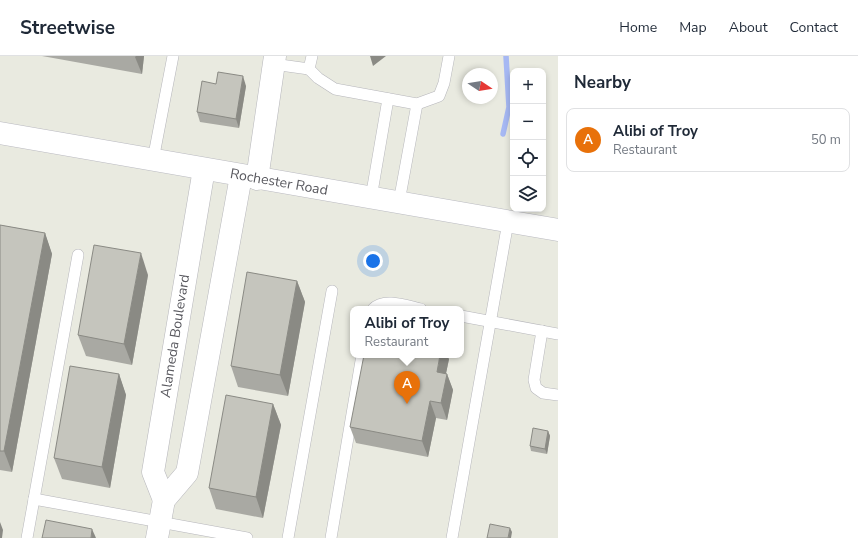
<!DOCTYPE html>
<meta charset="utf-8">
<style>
body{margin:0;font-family:"Nunito Sans",sans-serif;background:#f6f6f7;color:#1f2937}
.controls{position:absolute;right:12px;top:12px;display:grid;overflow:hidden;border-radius:8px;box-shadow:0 2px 6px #0003}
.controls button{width:36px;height:36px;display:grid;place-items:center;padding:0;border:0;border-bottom:1px solid #e0e1e3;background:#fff;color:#1f2937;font:20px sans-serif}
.compass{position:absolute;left:462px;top:12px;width:36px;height:36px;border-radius:50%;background:#fff;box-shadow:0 2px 6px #0003;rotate:102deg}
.you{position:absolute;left:373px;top:205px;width:14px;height:14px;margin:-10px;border:3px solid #fff;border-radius:50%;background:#1a73e8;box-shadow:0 0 0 6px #1a73e833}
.badge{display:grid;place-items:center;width:26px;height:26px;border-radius:50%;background:#0b8043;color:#fff;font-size:13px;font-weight:700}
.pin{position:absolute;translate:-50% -33px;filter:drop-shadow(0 1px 2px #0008)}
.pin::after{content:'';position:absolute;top:21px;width:14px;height:12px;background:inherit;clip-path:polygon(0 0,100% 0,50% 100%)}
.popup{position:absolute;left:350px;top:250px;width:114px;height:52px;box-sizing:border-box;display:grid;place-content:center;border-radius:8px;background:#fff;filter:drop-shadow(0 1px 3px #0005);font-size:13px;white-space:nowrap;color:#747a83}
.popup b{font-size:15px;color:#1f2937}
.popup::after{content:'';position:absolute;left:50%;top:100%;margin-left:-8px;border:8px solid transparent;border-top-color:#fff}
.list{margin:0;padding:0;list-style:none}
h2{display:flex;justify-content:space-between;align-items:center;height:52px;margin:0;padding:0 16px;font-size:17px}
h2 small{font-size:13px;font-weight:400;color:#747a83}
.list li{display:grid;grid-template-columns:26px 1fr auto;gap:12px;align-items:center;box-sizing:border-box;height:64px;margin:0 8px 8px;padding:0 8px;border:1px solid #e0e1e3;border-radius:8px}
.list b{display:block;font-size:15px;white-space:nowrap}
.list p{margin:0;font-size:13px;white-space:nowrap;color:#747a83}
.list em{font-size:13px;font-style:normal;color:#747a83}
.icon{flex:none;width:22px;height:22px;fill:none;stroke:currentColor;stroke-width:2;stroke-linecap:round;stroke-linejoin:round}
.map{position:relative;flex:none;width:558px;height:482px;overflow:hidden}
header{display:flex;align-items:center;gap:24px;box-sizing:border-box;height:56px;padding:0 20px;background:#fff;border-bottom:1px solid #e0e1e3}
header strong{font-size:19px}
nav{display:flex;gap:22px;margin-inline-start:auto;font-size:14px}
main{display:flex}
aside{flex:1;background:#fff}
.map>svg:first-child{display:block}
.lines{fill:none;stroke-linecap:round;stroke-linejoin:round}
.stream{stroke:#a6b8f3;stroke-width:5.5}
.service-casing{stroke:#b6b6bb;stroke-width:12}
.minor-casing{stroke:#b6b6bb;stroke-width:23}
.secondary-casing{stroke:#b9b9c0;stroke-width:23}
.service{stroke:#fff;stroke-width:11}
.minor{stroke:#fff;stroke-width:22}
.secondary{stroke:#fff;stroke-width:22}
.wall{fill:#a9a9a3}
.shaded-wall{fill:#8a8a84}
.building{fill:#c5c5bd;stroke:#8a8a84}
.labels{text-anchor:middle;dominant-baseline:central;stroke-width:3.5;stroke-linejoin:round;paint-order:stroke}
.street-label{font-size:14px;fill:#59595f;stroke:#fff}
</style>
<header>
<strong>Streetwise</strong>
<nav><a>Home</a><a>Map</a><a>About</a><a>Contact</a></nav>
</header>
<main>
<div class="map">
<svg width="558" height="482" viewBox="0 0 558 482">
<rect width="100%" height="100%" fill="#e9eae0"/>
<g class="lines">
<path class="stream" d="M503,78L509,51L506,0"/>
<g class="service-casing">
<g id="service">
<path d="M273,8L309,13L312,0"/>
<path d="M309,13L318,22L335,33L417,48L439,40L444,27L449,0"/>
<path d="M153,104L173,0"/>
<path d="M371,142L388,43"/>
<path d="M399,146L417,48"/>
<path d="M373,253C384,241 407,250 421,253"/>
<path d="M461,260L558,278"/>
<path d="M542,275L534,324L536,332L543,337L558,339"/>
<path d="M34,443L247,482"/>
<path d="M27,482L78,199"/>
<path d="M288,482L332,235"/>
<path d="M331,482L362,299"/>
<path d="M452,482L508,166"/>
</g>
</g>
<g class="minor-casing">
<g id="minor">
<path d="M257,123L275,0"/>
<path d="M164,444L153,416L204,113"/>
<path d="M157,482L164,444L187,417L241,120"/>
</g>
</g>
<g class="secondary-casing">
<path id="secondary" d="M0,77L558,174"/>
</g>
<use href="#service" class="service"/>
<use href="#minor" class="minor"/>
<use href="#secondary" class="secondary"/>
</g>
<g class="wall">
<path d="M42,0H144L142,18Z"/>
<path d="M216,28L246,30L239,72L200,66L197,56Z"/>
<path d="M0,169L45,177L52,198L12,416L0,414Z"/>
<path d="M148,219L132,309L86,300L78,279Z"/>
<path d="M297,225L305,246L288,340L238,331L231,310Z"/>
<path d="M449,303L446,317L447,318L453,334L447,364L436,362L428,401L356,387L350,371Z"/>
<path d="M119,318L126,339L110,432L62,423L54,402Z"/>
<path d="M273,348L281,369L263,462L216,453L209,432Z"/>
<path d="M548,375L550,380L547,398L531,395L530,390Z"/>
</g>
<g class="shaded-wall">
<path d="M136,0H144L142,18L135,1Z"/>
<path d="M370,0H386L373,10Z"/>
<path d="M243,20L246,30L239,72L236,63Z"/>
<path d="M45,177L52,198L12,416L4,395Z"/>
<path d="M141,197L148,219L132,309L124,288Z"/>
<path d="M297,225L305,246L288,340L280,319Z"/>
<path d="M440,299H447L449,303L443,332L437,316Z"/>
<path d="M119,318L126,339L110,432L102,411Z"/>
<path d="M447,318L453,334L447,364L441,347Z"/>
<path d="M430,345L436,362L428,401L422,385Z"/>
<path d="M273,348L281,369L263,462L256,441Z"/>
<path d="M548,375L550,380L547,398L545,393Z"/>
<path d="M0,466L3,474L2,482H0Z"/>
<path d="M510,472L512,476L511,482H508Z"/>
<path d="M92,473L96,482H91Z"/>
</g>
<g class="building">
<path d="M218,16L243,20L236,63L197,56L202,25L216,28Z"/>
<path d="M0,169L45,177L4,395H0Z"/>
<path d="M94,189L141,197L124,288L78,279Z"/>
<path d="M247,216L297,225L280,319L231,310Z"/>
<path d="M364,299H440L437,316L447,318L441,347L430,345L422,385L350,371Z"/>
<path d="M70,310L119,318L102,411L54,402Z"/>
<path d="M226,339L273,348L256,441L209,432Z"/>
<path d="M533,372L548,375L545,393L530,390Z"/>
<path d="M46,464L92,473L91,482H42Z"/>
<path d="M490,468L510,472L508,482H487Z"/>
</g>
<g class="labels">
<g class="street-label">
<text transform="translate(279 126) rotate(10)">Rochester Road</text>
<text transform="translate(175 280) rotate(-81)">Alameda Boulevard</text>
</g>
</g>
</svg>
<div class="controls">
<button>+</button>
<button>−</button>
<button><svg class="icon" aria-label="locate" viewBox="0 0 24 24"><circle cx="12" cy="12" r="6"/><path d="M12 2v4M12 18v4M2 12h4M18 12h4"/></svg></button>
<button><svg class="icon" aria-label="layers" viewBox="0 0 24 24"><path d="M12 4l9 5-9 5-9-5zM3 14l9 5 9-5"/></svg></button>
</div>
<svg class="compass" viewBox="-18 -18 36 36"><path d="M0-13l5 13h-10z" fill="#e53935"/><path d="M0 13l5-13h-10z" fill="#747a83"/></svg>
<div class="you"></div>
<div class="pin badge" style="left:407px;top:348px;background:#e8710a">A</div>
<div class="popup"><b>Alibi of Troy</b>Restaurant</div>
</div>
<aside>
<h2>Nearby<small></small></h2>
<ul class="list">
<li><span class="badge" style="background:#e8710a">A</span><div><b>Alibi of Troy</b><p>Restaurant</p></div><em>50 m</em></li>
</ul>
</aside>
</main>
